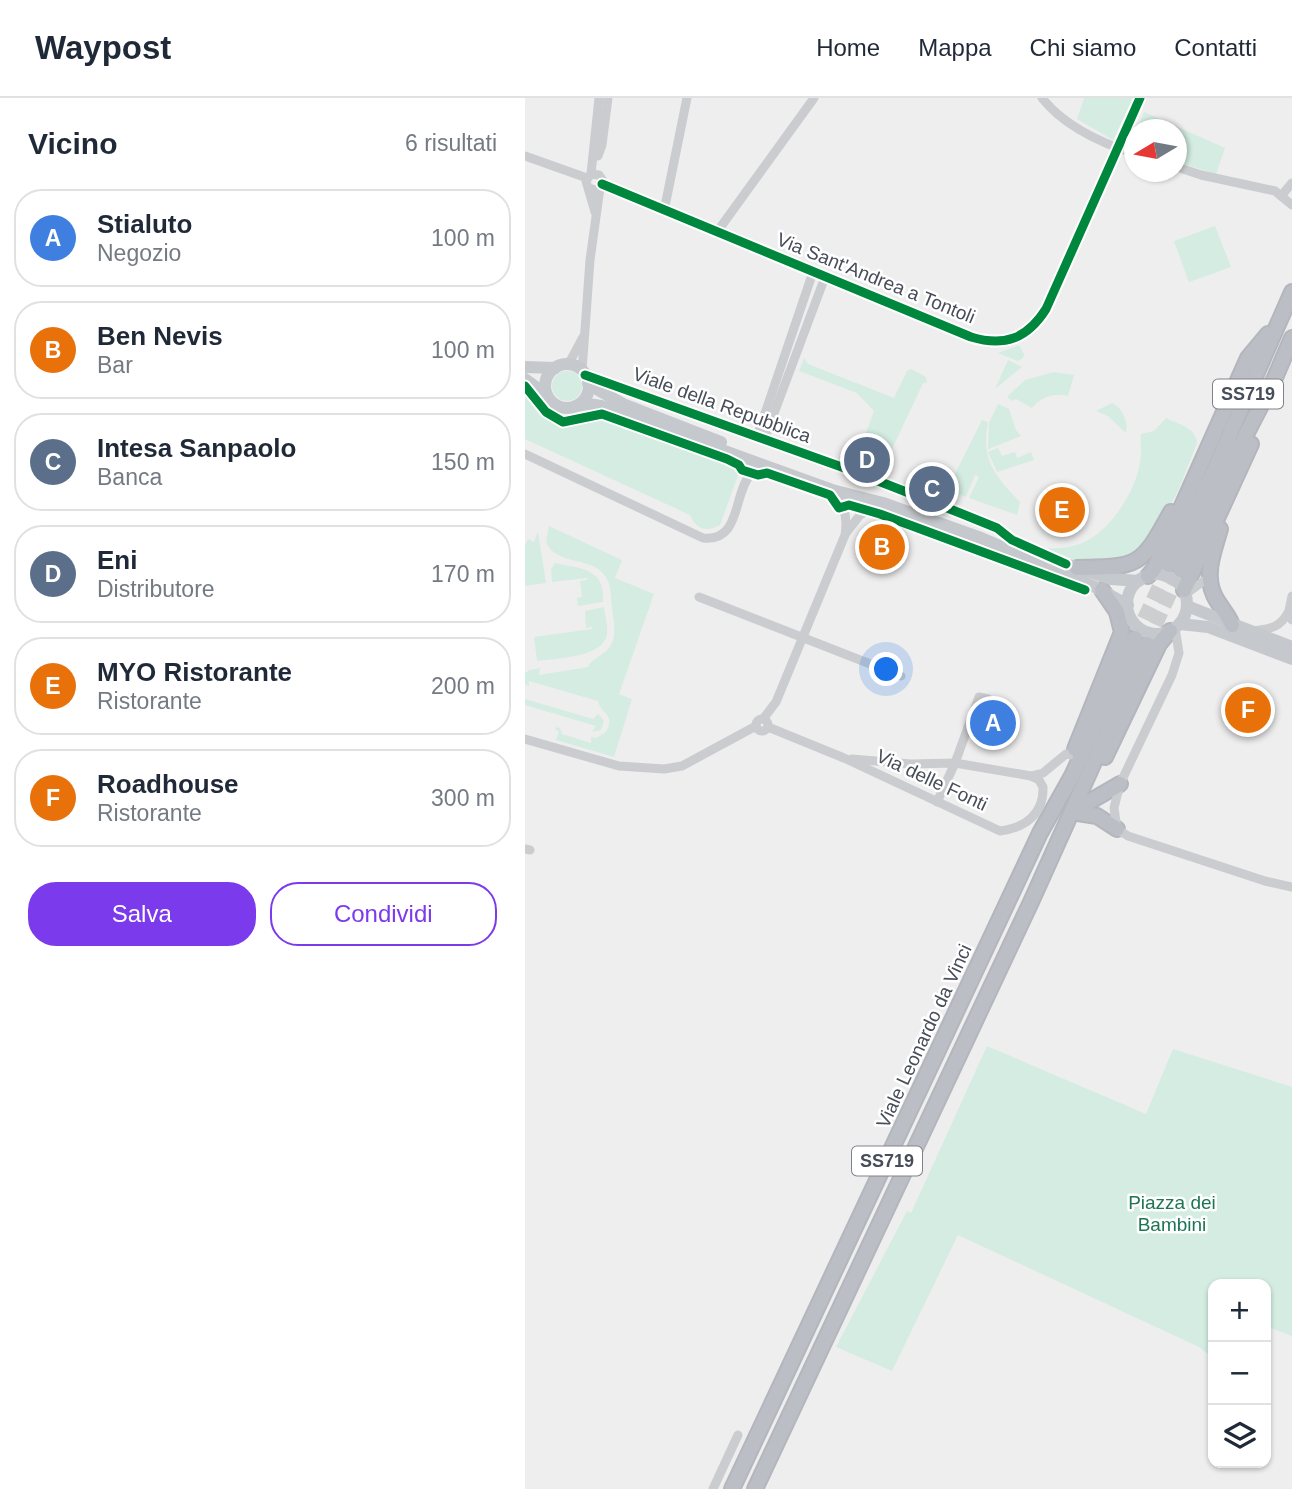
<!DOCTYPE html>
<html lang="it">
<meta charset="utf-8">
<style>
body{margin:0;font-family:Arial,sans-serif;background:#f2f2f3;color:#1f2937}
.controls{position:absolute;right:21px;bottom:21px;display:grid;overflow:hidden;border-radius:14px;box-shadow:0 2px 5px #0004}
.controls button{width:63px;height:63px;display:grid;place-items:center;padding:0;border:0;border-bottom:2px solid #e0e1e3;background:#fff;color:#1f2937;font:35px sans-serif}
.compass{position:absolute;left:599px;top:21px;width:63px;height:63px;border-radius:50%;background:#fff;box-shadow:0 2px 5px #0004;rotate:260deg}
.you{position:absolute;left:362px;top:572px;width:24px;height:24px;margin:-18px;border:5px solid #fff;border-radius:50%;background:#1a73e8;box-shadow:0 0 0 10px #1a73e833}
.badge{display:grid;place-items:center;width:46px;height:46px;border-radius:50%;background:#7c3aed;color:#fff;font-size:23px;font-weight:700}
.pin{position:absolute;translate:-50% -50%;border:4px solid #fff;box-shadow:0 2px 7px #0006}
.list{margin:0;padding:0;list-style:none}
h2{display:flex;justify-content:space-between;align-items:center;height:91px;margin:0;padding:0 28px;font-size:30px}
h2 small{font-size:23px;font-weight:400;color:#747a83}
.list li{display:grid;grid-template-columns:46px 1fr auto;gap:21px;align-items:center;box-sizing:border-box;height:98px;margin:0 14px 14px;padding:0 14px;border:2px solid #e0e1e3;border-radius:28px}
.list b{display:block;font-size:26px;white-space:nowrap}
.list p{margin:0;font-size:23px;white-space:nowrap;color:#747a83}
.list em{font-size:23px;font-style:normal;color:#747a83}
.actions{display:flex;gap:14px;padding:21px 28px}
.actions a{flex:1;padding:16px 0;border:2px solid #7c3aed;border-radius:28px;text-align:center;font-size:24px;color:#7c3aed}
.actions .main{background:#7c3aed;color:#fff}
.icon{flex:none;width:38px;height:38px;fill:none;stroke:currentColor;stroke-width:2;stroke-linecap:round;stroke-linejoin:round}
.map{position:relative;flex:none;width:767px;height:1391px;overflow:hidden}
header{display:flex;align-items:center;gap:42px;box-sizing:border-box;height:98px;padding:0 35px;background:#fff;border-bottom:2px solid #e0e1e3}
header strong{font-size:33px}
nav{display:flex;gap:38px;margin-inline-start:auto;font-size:24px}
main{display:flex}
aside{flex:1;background:#fff}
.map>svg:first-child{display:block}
.green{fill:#d4ece1}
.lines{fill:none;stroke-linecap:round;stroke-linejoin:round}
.highway-tunnel{stroke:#cdced0;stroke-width:14;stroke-dasharray:14 7;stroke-linecap:butt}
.highway-casing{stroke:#b4b6bd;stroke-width:18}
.minor{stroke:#cacccf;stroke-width:9}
.major{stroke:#c5c8cc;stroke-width:12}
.highway{stroke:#bbbec4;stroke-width:14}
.cycleway-casing{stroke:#fff;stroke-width:13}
.cycleway{stroke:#00873e;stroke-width:9}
.labels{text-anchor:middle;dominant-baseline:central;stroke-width:5;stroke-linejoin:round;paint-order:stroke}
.shield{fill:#fff;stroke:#7e828b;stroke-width:2}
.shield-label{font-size:18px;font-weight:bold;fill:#474d59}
.street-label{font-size:19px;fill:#474d59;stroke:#fff}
.park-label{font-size:19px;fill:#1d7556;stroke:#fff}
</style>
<header>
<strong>Waypost</strong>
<nav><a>Home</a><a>Mappa</a><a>Chi siamo</a><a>Contatti</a></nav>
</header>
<main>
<aside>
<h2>Vicino<small>6 risultati</small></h2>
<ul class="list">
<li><span class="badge" style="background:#3f7fe0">A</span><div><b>Stialuto</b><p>Negozio</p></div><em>100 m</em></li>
<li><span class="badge" style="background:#e8710a">B</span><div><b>Ben Nevis</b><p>Bar</p></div><em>100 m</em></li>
<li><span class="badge" style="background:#5c6f8a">C</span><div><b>Intesa Sanpaolo</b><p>Banca</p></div><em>150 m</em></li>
<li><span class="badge" style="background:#5c6f8a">D</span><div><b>Eni</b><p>Distributore</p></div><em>170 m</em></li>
<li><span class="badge" style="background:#e8710a">E</span><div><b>MYO Ristorante</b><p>Ristorante</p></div><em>200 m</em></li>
<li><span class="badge" style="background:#e8710a">F</span><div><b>Roadhouse</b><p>Ristorante</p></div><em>300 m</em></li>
</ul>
<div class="actions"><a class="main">Salva</a><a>Condividi</a></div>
</aside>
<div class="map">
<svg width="767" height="1391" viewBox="0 0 767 1391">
<rect width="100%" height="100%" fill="#efeeee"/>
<g class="green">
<path d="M559,0H608L588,42L552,21Z"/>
<path d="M619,14L700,50L691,76L652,64V32H612Z"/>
<path d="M690,128L706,169L664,184L649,143Z"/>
<path d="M494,247L499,256L498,260L493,263L473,255Z"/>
<path d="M279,260L283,266L369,300L382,273L386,271L401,279L402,285H398L360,366L334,354L349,313L332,295L274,273Z"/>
<path d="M483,262L497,269L470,291Z"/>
<circle cx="42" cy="288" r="15"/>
<path d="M529,274L549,277L543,298C529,294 516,299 507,310L491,301L487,303L482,299L500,282Z"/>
<path d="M0,288L21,314L38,324L77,316L214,367L215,372L195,427C181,435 171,431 165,417L0,341Z"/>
<path d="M587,305C597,309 604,325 601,335L583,318L571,313Z"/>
<path d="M473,306L484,311L491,332L496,338L463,351L464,325Z"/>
<path d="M641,320C653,326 672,330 672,345L653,393L622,450L607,463L563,467L519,450C532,451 544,450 557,445C585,434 611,393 615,364C617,355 615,345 616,336L629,333Z"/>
<path d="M457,322L463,324C456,362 469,377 495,404L492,417L444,400L454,379L450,377L441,399L422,392Z"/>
<path d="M473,350L477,358L490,354L492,360L506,354L509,362L472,374L463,354Z"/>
<path d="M24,428L97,462L90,480L129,496L94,596L107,601L89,659L31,642L34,633L30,632L31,629L35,630L37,636L66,645V639L71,640L81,634C91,615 76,617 73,603L4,583V588L0,586V575L5,572L15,570L14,577L63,569C68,558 83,558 88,542C91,532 88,520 87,510C86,501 86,491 83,483C72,456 32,470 21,444Z"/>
<path d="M13,434L21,485L0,488V447L3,441L9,444Z"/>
<path d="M30,465C57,471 80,470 78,504L53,508L52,500L57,499L55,483L62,482V480L27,484L26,471Z"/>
<path d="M79,509C80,518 83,528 82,537C77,560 31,560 12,563L9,539L67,531V529L61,530L60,513Z"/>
<path d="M0,601L68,621L73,616L79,623L76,632L67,634L71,628L0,607Z"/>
<path d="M462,948L621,1016L648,951L767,989V1238L741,1228V1186H688V1244L684,1257L674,1249L433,1137L367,1273L311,1249L382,1113L386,1115Z"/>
</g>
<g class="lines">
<g class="highway-tunnel">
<path d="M610,540L644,467"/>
<path d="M622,546L656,472"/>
</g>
<g class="highway-casing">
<g id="highway">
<path d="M695,431C689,453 679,475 689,497C694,508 703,516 707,527"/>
<path d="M644,467L691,368L767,194"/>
<path d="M552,470C614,469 616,469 646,414"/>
<path d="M656,472L701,375L749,282L767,240"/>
<path d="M623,478L629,471L723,260L743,236"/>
<path d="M659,492L726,346"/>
<path d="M550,651L597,534L592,514L577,492"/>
<path d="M580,659L634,546L645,533"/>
<path d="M557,708L595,686"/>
<path d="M553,715L572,718L592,731"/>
<path d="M207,1391L515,735L547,678L610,540"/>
<path d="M230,1391L506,804L622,546"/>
</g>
</g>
<g class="minor">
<path d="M517,0C539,28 576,45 610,56"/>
<path d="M0,58L62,80"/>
<path d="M73,58L77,47L83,0"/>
<path d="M652,69L676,77L750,93L767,107"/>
<path d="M66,76L74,0"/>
<path d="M77,86L446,239C479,249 502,241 521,211L615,0"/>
<path d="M64,90L70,92L75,90L78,83L74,77L66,76L61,83L70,114"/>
<path d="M756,98L767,85"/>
<path d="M139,113L162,0"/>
<path d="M192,134L289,0"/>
<path d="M43,267L58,239"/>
<path d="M57,273L65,162L75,90"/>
<path d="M60,277L325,372L435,415L472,430L487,442L526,460"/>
<path d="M232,339L288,174"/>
<path d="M239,342L300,179"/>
<path d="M0,356L178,440C216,444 208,397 225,377C229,372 234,370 239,367"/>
<path d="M321,435L335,417L358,405"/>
<path d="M661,496L684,479"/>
<path d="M767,498L764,513L767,522"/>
<path d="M174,499L376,578"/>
<path d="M650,530L654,555L647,577L595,686L589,710L592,731L603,738L740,783L767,789"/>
<path d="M729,533C746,531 756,529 764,513"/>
<circle cx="237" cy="627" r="6"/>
<path d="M238,621L251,604L320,437C323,417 319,407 307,392"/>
<path d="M243,629L319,660L475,733C500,730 519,716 518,689L514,682L506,678"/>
<path d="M0,641L94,668L139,671L157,668L231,628"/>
<path d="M327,661L386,666L430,665L506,678L518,675L541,656L548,657"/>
<path d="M412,704L430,665L454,599L463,601"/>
<path d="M0,751L5,752"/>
<path d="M188,1391L213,1337"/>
</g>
<g class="major">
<circle cx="42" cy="288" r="22"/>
<path d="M0,269L30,270"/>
<path d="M0,281L22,297"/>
<path d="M63,286L98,306L196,344"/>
<path d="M51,308L63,306L76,308L307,392L358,405L456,440L570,489L603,507"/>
<path d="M520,459L586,481L614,483"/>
<circle cx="632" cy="506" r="30"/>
<path d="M662,508L767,549"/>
<path d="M655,526L683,529L767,561"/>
</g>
<use href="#highway" class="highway"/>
<g class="cycleway-casing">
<g id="cycleway">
<path d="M77,86L446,239C479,249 502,241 521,211L615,0"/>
<path d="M60,277L325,372L435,415L472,430L487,442L541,466"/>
<path d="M0,288L21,314L38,324L77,316L202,361L214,367L217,372L233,377L242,375L305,397L314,410L324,407L355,416L560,492"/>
</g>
</g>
<use href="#cycleway" class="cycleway"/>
</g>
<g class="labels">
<g class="shield">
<rect x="688" y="281.5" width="70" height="29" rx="5"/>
<rect x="327" y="1048.5" width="70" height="29" rx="5"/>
</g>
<g class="shield-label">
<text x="723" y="296">SS719</text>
<text x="362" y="1063">SS719</text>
</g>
<g class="street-label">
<text transform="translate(351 180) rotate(22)">Via Sant'Andrea a Tontoli</text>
<text transform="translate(197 307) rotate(20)">Viale della Repubblica</text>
<text transform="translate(407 682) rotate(25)">Via delle Fonti</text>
<text transform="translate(399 938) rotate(-65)">Viale Leonardo da Vinci</text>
</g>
<g class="park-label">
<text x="647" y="1104">Piazza dei<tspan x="647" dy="22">Bambini</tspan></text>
</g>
</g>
</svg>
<div class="controls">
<button>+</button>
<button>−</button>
<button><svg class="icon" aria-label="layers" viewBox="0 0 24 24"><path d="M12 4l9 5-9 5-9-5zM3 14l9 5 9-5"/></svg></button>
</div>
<svg class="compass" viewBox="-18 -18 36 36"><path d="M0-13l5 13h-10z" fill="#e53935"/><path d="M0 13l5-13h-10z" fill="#747a83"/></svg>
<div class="you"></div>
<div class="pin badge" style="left:468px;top:625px;background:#3f7fe0">A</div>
<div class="pin badge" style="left:357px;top:449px;background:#e8710a">B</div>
<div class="pin badge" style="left:407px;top:391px;background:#5c6f8a">C</div>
<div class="pin badge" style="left:342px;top:362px;background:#5c6f8a">D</div>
<div class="pin badge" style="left:537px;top:412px;background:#e8710a">E</div>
<div class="pin badge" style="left:723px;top:612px;background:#e8710a">F</div>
</div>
</main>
